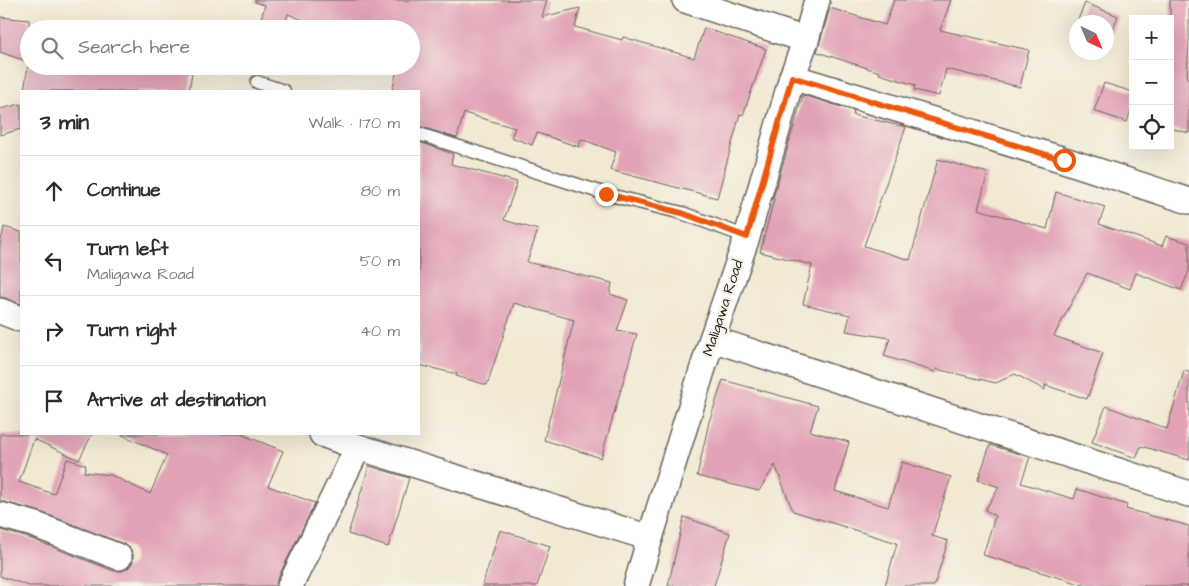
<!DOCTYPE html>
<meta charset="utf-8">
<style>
body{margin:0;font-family:"Architects Daughter",sans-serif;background:#f2f2f3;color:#2b2b33}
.controls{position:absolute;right:15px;top:15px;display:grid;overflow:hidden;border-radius:0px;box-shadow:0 5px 20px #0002}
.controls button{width:45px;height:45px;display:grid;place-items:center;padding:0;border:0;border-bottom:1px solid #e1e1e2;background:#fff;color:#2b2b33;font:25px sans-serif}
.compass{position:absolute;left:1069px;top:15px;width:45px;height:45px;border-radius:50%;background:#fff;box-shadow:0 5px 20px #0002;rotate:136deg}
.stop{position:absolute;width:15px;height:15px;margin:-11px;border:4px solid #ea580c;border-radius:50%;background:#fff}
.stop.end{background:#ea580c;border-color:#fff;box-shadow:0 1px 5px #0008}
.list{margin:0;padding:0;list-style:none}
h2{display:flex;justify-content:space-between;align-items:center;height:65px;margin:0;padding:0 20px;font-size:21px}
h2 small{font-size:16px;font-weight:400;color:#7c7c81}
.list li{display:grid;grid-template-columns:32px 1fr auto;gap:15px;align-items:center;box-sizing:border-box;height:70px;padding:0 20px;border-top:1px solid #e1e1e2}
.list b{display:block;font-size:19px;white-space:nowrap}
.list p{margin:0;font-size:16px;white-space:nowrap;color:#7c7c81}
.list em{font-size:16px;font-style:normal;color:#7c7c81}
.icon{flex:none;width:28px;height:28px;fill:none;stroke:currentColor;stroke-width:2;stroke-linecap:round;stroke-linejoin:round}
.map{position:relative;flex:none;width:1189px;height:586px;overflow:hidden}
.search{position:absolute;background:#fff;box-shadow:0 5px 20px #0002;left:20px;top:20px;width:400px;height:55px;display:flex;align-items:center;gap:12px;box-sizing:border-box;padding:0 18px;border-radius:28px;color:#7c7c81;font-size:19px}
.panel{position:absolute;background:#fff;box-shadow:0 5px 20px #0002;left:20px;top:90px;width:400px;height:345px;border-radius:0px}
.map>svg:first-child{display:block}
.building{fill:#e2a3b7}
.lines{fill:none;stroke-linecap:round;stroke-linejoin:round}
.service-casing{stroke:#67645c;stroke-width:15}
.minor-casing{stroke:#67645c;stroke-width:28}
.service{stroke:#fff;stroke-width:12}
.minor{stroke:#fff;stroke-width:25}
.route{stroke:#ea580c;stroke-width:6}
.labels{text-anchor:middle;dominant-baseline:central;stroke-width:5;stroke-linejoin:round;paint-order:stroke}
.street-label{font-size:15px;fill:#1c1c1c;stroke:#f7f3e8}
</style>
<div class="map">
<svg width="1189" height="586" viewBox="0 0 1189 586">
<rect width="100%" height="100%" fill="#f7f3e8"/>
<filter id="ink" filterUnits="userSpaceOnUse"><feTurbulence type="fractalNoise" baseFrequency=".02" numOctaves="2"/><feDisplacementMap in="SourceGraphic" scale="10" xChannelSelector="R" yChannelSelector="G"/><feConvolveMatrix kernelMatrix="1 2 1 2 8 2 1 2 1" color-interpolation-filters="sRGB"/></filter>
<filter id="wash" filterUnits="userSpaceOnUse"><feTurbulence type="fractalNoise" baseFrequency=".0096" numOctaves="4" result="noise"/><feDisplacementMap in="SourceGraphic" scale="20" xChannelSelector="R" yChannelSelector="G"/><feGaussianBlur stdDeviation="1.12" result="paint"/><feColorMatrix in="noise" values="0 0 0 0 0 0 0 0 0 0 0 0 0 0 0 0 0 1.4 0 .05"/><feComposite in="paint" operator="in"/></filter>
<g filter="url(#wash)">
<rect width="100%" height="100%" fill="#f2e9d3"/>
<g id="blocks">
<g class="building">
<path d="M255,0H547L542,17L580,8L575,27L622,40L623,37L694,58L704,28L766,49L743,115L740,114L717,198L610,170L616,152L581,139L579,147L537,133L532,145L511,137L515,128L464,113L457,138L419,126V91H392L398,66H411V29H343L322,22L321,27L288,14L284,29H258L265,5L255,2Z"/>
<path d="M894,0H951L940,30L1029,50L1020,87L946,69L939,96L914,90L915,85L879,74L880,72L817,52L830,8L885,25Z"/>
<path d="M1170,0H1189V42L1187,78H1189V133L1170,128Z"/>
<path d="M1085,3L1118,16L1108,41H1106V22H1077Z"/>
<path d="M0,17L29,20V62L0,52Z"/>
<path d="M28,66H193L189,91H24Z"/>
<path d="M1104,83L1133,92V104L1127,122L1094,111Z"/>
<path d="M803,95L854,111L853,115L906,127L864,246L910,260L938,159L988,173L978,209L1047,229L1056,192L1105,207L1099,224L1162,246L1166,236L1189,243V271L1181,290L1136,273L1130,289L1087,273L1054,336L1103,353L1087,399L1045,385V390L1015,374L996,383L936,369L935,372L884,356L890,338L846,331L850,315L803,304L812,265L760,252L774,199L773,198Z"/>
<path d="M21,104V129L0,135V109Z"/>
<path d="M419,142L453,154L451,164L517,182L504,220L538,230L527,262L612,283L610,294L628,300L617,331L637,334L601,458L544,440L574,320L514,303L487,385L456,376L457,374L419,365Z"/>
<path d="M4,227L21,232V304L5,298L0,297V246Z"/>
<path d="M1184,371L1189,372V460L1141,446L1136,458L1092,442L1106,406L1167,429Z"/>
<path d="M723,380L818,406L810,431L849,442L835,491L888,507L902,462L951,477L932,536L948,541L934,586H885L897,543L793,511L775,465L759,491L697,476L709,422Z"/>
<path d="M0,434H92L79,460L34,439L19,482L54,494L67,459L86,465L84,472L111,475L150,494L167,455L120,434H241L283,451L268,486L315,503L277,580L276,586H29L0,576V530L29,538L114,571H122L128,568L133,562V554L130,548L124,544L38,511L0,501Z"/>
<path d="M990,445L1030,457L1021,483L1074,499L1077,489L1127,505L1126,509L1189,526V586H1087L983,555L995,516L985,510L999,487L978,480Z"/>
<path d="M369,466L409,478L388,547L348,534Z"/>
<path d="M684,517L730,533L714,586H668Z"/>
<path d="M500,530L550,546L537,586H482Z"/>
</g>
</g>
</g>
<g filter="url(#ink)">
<use href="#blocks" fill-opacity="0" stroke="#67645c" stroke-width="1"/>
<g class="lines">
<g class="service-casing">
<g id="service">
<path d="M257,82L284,91"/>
<path d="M419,134L606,194L682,213L747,237"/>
</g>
</g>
<g class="minor-casing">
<g id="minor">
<path d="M685,0L806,40"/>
<path d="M792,77L1064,160L1189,201"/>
<path d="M0,311L21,319"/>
<path d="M712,339L1189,494"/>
<path d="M322,434L358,447L650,538"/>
<path d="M0,515L33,524L119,557"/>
<path d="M290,586L358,447"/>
<path d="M636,586L650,538L712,339L747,237L792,77L806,40L817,0"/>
</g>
</g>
<use href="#service" class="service"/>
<use href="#minor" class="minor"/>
</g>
</g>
<g class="lines" filter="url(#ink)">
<path class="route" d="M606,194L682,213L747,237L792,77L1064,160"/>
</g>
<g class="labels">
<g class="street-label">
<text transform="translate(723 308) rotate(-72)">Maligawa Road</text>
</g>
</g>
</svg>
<div class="controls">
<button>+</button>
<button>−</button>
<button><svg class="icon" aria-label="locate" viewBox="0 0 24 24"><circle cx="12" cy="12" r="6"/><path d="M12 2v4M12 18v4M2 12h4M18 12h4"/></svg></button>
</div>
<svg class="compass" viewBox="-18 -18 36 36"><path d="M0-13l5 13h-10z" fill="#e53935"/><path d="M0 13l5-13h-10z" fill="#7c7c81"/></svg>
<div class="stop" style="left:1064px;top:160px"></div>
<div class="stop end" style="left:606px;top:194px"></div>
<div class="search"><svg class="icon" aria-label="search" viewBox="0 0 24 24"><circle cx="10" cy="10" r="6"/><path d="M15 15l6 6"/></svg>Search here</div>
<section class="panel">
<h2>3 min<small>Walk · 170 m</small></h2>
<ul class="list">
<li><svg class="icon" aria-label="ahead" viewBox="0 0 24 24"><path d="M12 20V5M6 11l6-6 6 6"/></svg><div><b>Continue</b></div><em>80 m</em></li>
<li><svg class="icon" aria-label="left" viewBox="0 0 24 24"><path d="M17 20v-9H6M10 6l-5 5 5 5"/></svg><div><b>Turn left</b><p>Maligawa Road</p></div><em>50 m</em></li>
<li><svg class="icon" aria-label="right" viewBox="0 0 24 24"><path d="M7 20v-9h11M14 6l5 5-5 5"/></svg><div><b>Turn right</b></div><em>40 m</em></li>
<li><svg class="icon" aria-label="arrive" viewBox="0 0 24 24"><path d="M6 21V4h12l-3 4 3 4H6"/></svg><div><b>Arrive at destination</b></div></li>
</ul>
</section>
</div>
